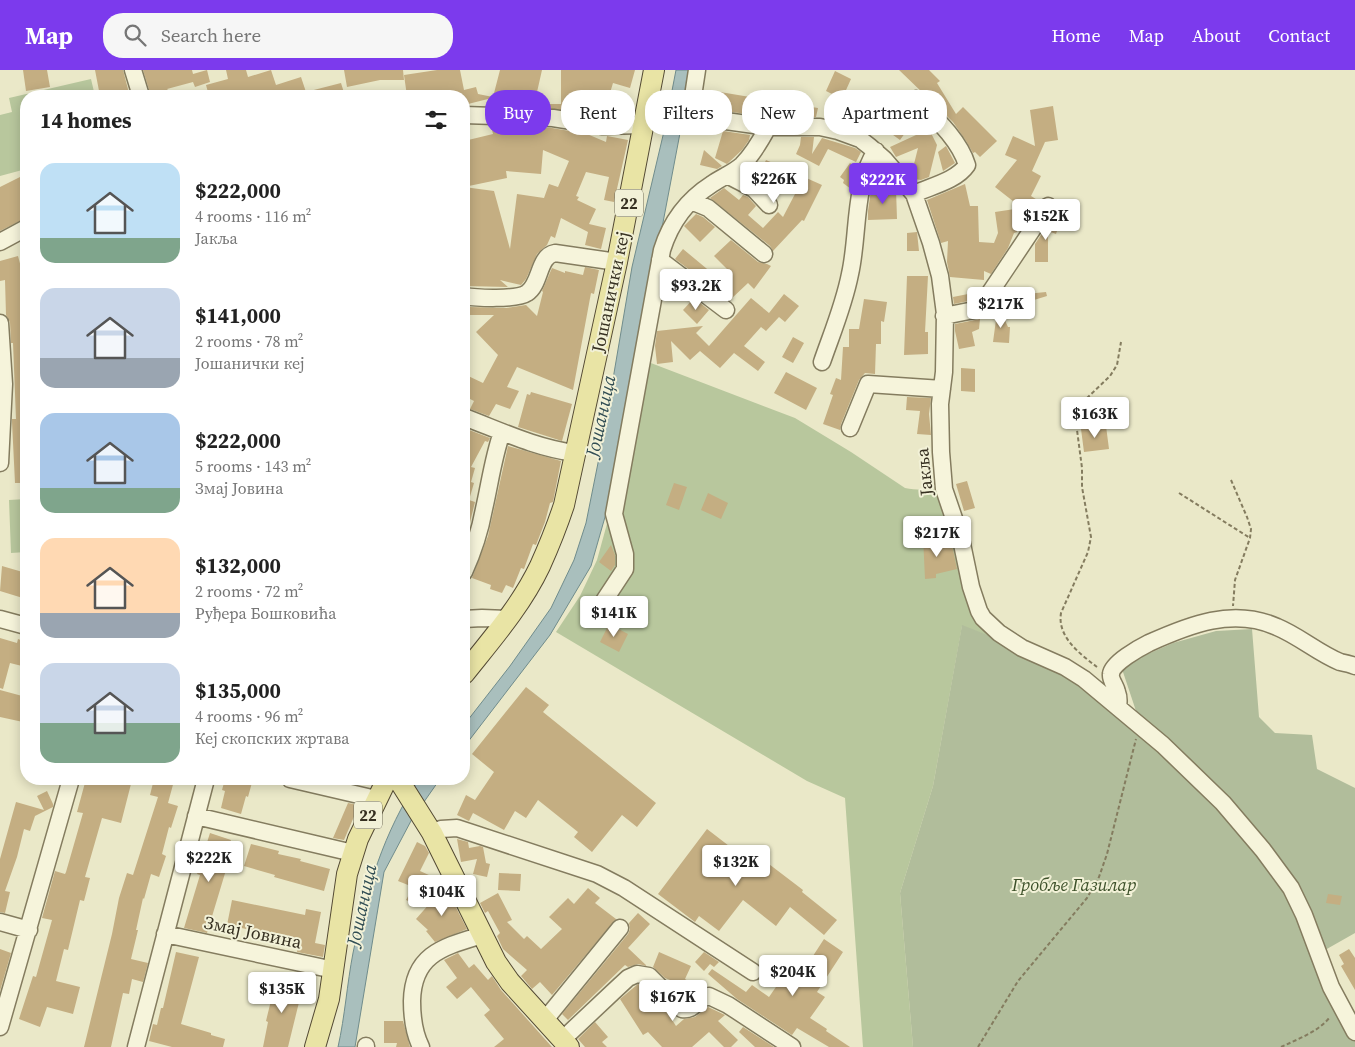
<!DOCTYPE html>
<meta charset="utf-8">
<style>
:root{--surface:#fff;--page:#f6f6f6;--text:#222;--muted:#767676;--accent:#7c3aed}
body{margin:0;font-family:"Source Serif 4",serif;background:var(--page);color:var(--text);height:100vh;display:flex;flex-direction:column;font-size:19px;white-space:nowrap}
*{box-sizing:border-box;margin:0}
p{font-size:16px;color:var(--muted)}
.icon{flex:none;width:28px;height:28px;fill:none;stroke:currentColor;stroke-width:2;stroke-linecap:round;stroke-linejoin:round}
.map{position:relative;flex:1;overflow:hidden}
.sheet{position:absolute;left:20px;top:20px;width:450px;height:695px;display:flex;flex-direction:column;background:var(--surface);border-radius:20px;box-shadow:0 2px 12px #0003}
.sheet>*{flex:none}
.guide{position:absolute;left:485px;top:20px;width:475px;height:45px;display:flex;gap:10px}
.price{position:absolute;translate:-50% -42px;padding:0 11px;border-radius:5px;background:#fff;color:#222;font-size:16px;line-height:32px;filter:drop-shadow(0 1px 2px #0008)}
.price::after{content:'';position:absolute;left:50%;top:30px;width:15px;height:11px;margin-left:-8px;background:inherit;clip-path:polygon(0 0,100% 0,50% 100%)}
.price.on{background:var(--accent);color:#fff}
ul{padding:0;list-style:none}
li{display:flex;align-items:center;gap:15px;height:125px;padding:0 20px}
li span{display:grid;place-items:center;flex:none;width:140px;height:100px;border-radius:15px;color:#555}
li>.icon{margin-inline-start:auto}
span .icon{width:60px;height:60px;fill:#fffc;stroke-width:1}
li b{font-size:21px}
h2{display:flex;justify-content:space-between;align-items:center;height:60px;padding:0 20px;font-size:21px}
.chip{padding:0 18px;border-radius:20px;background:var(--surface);box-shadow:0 2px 12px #0003;font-size:18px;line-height:45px}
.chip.on{background:var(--accent);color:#fff}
header{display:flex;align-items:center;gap:30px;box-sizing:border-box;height:70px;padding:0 25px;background:var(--accent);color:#fff}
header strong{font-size:24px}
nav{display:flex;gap:28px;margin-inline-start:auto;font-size:18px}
.search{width:350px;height:45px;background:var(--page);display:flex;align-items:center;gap:12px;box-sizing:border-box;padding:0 18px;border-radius:20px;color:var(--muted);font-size:19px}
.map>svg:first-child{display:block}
.green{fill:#b8c79d}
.cemetery{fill:#b1bd9b}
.water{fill:#a9bfbd;stroke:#708c8c}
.building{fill:#c4ae82}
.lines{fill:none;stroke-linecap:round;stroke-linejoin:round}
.minor-casing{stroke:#847c5f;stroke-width:19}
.major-casing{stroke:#534933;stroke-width:22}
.path{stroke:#847c5f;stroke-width:2;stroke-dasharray:4 2.5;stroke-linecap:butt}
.minor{stroke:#f6f4db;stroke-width:16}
.major{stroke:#e9e4a5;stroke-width:20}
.labels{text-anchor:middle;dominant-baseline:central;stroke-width:4;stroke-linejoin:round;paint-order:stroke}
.shield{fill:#f2f1d7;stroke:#6e6a58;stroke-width:1}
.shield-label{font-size:16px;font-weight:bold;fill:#363021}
.street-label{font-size:18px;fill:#363021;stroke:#f2f1d7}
.park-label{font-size:18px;font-style:italic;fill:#3d512a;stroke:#f2f1d7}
.water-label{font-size:19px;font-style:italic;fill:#324e54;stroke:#f2f1d7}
</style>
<header>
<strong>Map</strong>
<div class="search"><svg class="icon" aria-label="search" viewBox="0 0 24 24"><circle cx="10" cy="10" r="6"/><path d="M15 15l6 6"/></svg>Search here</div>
<nav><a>Home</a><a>Map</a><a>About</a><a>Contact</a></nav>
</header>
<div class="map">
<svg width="1355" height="977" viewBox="0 0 1355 977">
<rect width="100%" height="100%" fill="#eae8c8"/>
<path class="green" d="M91,9L95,26H26V99L0,106V45L12,42L9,28Z
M643,290L795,348L851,382L905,418C918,421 931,419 944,419L975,533L1022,578L962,556L933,716L900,823L913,977H863L845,728L807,711L556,562L580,526L597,490L613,432Z
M26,429V482L11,483L9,430Z"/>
<path class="cemetery" d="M962,555L1021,578L1073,602L1263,780L1317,879L1309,835L1281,791L1136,641L1122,599L1141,587L1173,573L1216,561L1252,559L1259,647L1275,663L1312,665L1317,699L1355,718V863L1318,884L1355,962V977H913L900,823L933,716Z"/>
<path class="water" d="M676,0H692L611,426L591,496L550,565L464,677V655L510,596L551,538L574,490L586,453L603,368L632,197L665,57Z
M419,709H440L412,749L384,802L355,977H338C345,946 347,914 353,883C366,821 384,761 419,709Z"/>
<path class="building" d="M23,0H47L50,17L26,21Z
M95,0H123L129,23L115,26H100Z
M143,0H192L193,4L207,0L210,12L195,17L193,12L167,19L174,26H151Z
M226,0H246L248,7L271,0L276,15L301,7L306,22L341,13L345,26H234L233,22L217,26H209L206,15L228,9Z
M344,0H403L404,10H380L347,17Z
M437,0H460L464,20L476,17L478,24L493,27L500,0H542L535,31L506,23L502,36H490L492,28L464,35V26H407L404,5Z
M561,0H635L630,18L613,13L607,33L592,29L586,43L544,38V34H561Z
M899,0H929L940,11L937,13L956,44L963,37L997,71L980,87L975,82L973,83L966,71L953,52Z
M835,1L851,9L842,29L826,21Z
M889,20L907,33L918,45L900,70L882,57L879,50L871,65L863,60L833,50L838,40L874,44L872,43Z
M720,22L750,27L747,44L717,40Z
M793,34L818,38L816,47H790Z
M1053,36L1058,70L1045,72L1032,101L1041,106L1031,126L1039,131L1026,151L1015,145L1017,162L1014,163L1008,178L991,204L984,201V210L950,207L947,192L948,171L941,173L927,130L965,114L970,136H978L979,172L994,173L998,163L995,142L1022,138L995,117L1017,90L1005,85L1013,66L1035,76L1030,40Z
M491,56L552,58L587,64L606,72L607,66L628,70L614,132L604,130L609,107L586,102L576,126L579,127L577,130L596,139L589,154L606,158L601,179L585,175L588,162L561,148L555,168L551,166L547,175L537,184L526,209L521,215L500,210L508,217L464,216V185L467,184L464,165V117L494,121L510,179L517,124L544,128L549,114L558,117L569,91L543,80L541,104L506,101L507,108L464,117V71L493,64Z
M929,59L937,75L929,107L921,110L914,109L911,106L918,78L896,87L890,77Z
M723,61L750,65L749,70L742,80L727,94L715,88Z
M801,67H814L812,84L822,68L855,78L861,82L856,92L828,79L819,96L796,84L800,75Z
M946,76L955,93L943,101L938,82Z
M704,80L722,96L717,99L700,95Z
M766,90L822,115L804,151L802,150L773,181L770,176L710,128L724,118L739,130L743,125L748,127L756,136L748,145L763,158L778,142L783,147L795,124L758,107Z
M850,93L857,98L851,119L843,113L844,110L840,107Z
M26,104V148L0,161V117Z
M896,119L897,149L868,150V141L871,120Z
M696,144L703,147L715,157L700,172L684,156Z
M1053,147L1061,149L1056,164L1048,161V192H1035V174Z
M917,162L919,181H907V163Z
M731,170L758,192L767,194L771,196L754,219L748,213L730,230L675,189L683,179L724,213L732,204L714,186Z
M18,186L26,216V413H15L12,352V349H16L13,273H11L10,252L6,245L5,210L0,211V191Z
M585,197L599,200L594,224L591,223L573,320L517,297L507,317L519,321L510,339L496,334L489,346L470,339L474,331L464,326V304L483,313L498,285L476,262L494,245H470V237L506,238L526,235L537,246L543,222L542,221L552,198L565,203V201L583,205Z
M907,206H928L925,262H928V284L904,285Z
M1009,217L1025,220L1026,224L1046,222L1047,226L1014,236L998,234L999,227L1005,218Z
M978,222L973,230L954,234L953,227Z
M784,224L799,236L785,252L779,247L766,261L761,257L744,276L765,292L758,301L734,283L720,298L700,281L690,290L671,271L673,292L657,294L655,276L657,261L703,256L696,263L709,276L751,228L769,243Z
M694,228L709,240L697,254L683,240Z
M864,229L887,232L884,252L881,251V274H876L875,304L865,303L859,310L841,354L840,360L823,354L833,325L830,324L836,308L841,310L843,277H849V259H859Z
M998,235L1008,257H1010L1009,273L993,272Z
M980,249L979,259L972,262L975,276L959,279L955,261V254Z
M793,267L804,273L793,293L782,287Z
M961,298L975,299V322L961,321Z
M786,302L817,318L806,340L774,323Z
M531,322L572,334L562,371L518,357L527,324L530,325Z
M907,327L931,328L929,344L931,365L917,364L920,341L906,340Z
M1106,356L1109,379L1084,382L1081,359Z
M464,358L490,368L488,372L485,371L471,397L475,398L471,412L474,413L469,430L475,432L464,476Z
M508,376L561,391L553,432L550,433L545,452L536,475L533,474L524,499L521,498L513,518L506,515L502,523L490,519L491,515L472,508L488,466Z
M967,411L975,438L964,441L956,414Z
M674,413L687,417L679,440L666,435Z
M708,423L728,433L721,449L701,440Z
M923,466H934L935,479L952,475L957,499L936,504V508L925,509Z
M611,475L615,485V495L611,501L599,492Z
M2,496L26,503V529L0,521Z
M609,554L628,564L619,582L600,572Z
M0,568L17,573L18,569L26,572V597L10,593L3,619L0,618Z
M526,617L549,635L543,642L656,733L637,757L622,745L592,782L574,767L578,762L538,730L526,748L515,741L504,760L473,743L469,751L457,745L466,725L475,730L494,702L472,684Z
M0,620L26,627V639L23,652L0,647Z
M86,709H110L131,714L121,753L102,748L85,807L90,808L84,831L80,830L68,880L64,879L56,911L80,917L73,944L47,937L40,957L19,949L33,906L36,907L52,850L42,848L55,801L65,804L66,802L83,743L77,742Z
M154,709L174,711L168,733L178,736L171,758L169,757L162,784L166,786L159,807L151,804L144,829L143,828L136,860H138L131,889L148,893L143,912L132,909L129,924L123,923L111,977H84L112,864L119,828L127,803L133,805L158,727L150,725Z
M225,709H253L248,727L246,726L241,744L221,738L225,721L222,720Z
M47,721L53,734V737L35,746L30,761L24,759L17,787L5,821L10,822L5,843L0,842V789L16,732L44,740L37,726Z
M348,733L359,735L344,770L333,768Z
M707,759L746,789L752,781L803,820L802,822L837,850L824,865L790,837L776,856L743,830L719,861L699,846L695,852L658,824Z
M210,763L231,770L225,788L232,790L229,800H226L207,863L184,858L200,805L197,804Z
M457,769L468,772L469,778L480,776L483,777L486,793L490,794L487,807L473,804L477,789L461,792Z
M417,772L425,776L429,783L420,801L431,806L417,835L406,830L413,817L398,811Z
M251,774L279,781L278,784L301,789L300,791L330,799L324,821L274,807L275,805L244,796Z
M499,803L521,804L520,821L498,820Z
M445,816L467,859L435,872L426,861L428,860L416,849Z
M588,818L600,828L595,833L616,849L552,925L540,912L532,919L521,906L527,900L503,879L497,866L500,863L488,841L485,843L480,833L498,823L512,850L507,852L524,869L527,866L541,879L562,859L549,847L568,828L574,834Z
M1328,824L1342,826L1340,835L1326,833Z
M232,830L305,845L306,839L321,842L315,873L325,875L323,887L297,882L300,870L227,855Z
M638,843L650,854L628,878L647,896L638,894L628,897L625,895L568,950L562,944L628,864L630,859L629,853Z
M824,869L843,882L817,922L825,927L810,948L827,959L826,961L850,977H829L797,958L792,965L737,929L708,904L712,899L746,922L752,915L769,927L787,901L798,909Z
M0,879L11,883L0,921Z
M1349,879L1355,888V920L1341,896L1344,894L1339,885Z
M176,882L199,887L181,954L211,963V965L225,969L223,977H172L149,971L153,954L157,955L161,938H163Z
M659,882L691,896L685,909L700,919L686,929L676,919L680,914L665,908L653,897Z
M704,882L719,892L714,897L710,894L704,901L695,892Z
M458,883L469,898L474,894L488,910L492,906L501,920L552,977H494L504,969L484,945L490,940L471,917L457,929L446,917L457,908L444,890Z
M276,910L303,916L288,977H263L268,952L266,951Z
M638,914L644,915L660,931L676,956L684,949L695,947L708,937L725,945L718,951L738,970L731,977H724L709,962L692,977H662L648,962L643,965L620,929Z
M384,951H403L410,977H396L397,973H384Z
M595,952L608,967L602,972L607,977H585L578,969Z
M743,957L774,977H755L739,962Z"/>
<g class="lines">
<defs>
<path id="minor" d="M133,0L141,26
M647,38L690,46L768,57H820L838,61L860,69L869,76L884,89L914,124L931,173L940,206L945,244L944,302L940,334L941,382L944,419L961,469L971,517L979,541L983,548L999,563L1022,578L1065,597L1084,609L1163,675L1223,733L1263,780L1291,818L1304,845L1331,917L1355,962
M464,45L553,48L603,56L643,55
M690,46L697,0
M727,105L754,119L769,135
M914,124C931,116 956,111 967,95C959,69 934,47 916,29
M691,131L708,138L764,184
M0,172L26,158
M660,190L726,240
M464,226C476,228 517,230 527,223C541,214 538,186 555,183L617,192
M944,246L979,239L1048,136
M0,253L4,314L0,393
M822,292C832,263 844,235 850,204C859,165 853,115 876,81
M464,347C501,361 536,378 575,383
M850,358L868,314L942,319
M464,502C473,482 480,461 484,439C490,413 493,388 502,362
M598,540L625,499V484L614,444L662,180C671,151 687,130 712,114C722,107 733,103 742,95C753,84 761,70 768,57
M0,549L26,556
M464,549L482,548L507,549
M1118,637C1119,631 1119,627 1117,622C1116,616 1110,610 1111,604C1112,593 1139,578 1149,573C1189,555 1233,537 1277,557C1299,566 1318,583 1340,592C1345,593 1350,594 1355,596
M290,709L376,729
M196,746L353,783
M432,763L441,759L457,758L597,804L624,818L753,902
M0,852L29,860
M165,864L334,900
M544,951L620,858
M0,957L71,709
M562,970L614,921L628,908L637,904L649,906L682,939C695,941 697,928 709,926L728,935L792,977
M136,977L206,709
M366,977V976
M421,977C414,963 412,947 412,931C413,884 443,877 482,865"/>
<path id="major" d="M464,604C491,570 521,536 540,496C549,476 557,456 564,435L617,192L654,0
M398,709L432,763L496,892L510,912L569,977
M315,977L329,929L347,804L358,769L387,709"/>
</defs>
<use href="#minor" class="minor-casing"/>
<use href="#major" class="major-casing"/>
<path class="path" d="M1231,410L1247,447L1251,459L1250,468L1235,510L1233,536
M1179,423L1250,468
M1097,597C1080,584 1057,567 1061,543L1088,482L1091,467L1082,417V398L1077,360L1079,342L1085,330L1110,306L1117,295L1121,272
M978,977L1018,911L1087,828L1099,807L1107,784L1136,669
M1281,977C1298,969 1318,962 1330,947"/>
<use href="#minor" class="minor"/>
<use href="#major" class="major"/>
</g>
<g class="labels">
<g class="shield">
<rect x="615" y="119.5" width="28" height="27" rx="4"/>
<rect x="354" y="731.5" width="28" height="27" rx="4"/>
</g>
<g class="shield-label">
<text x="629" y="133">22</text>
<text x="368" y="745">22</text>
</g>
<g class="street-label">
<text transform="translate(610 222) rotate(-78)">Јошанички кеј</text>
<text transform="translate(924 402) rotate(-96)">Јакља</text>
<text transform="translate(253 862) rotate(12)">Змај Јовина</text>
</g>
<g class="park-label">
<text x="1074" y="814">Гробље Газилар</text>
</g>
<g class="water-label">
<text transform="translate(600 346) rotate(-78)">Јошаница</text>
<text transform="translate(361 835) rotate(-78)">Јошаница</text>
</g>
</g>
</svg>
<b class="price" style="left:774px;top:134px">$226K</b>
<b class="price on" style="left:883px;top:135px">$222K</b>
<b class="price" style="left:1046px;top:171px">$152K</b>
<b class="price" style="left:696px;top:241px">$93.2K</b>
<b class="price" style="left:1001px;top:259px">$217K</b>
<b class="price" style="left:1095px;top:369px">$163K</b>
<b class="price" style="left:937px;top:488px">$217K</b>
<b class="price" style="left:614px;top:568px">$141K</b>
<b class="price" style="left:209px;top:813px">$222K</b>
<b class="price" style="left:736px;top:817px">$132K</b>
<b class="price" style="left:442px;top:847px">$104K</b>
<b class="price" style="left:793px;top:927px">$204K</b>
<b class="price" style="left:282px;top:944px">$135K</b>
<b class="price" style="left:673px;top:952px">$167K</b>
<div class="guide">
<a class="chip on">Buy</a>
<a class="chip">Rent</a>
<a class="chip">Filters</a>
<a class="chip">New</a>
<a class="chip">Apartment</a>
</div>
<section class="sheet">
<h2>14 homes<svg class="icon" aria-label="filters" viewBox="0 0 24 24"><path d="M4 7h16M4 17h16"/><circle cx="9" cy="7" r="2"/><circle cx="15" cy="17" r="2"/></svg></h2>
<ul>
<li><span style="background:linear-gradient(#bfe0f5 75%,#7fa58c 0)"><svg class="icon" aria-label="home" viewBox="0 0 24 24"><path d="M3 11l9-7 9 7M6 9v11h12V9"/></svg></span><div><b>$222,000</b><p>4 rooms · 116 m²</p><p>Јакља</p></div></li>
<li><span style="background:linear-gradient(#c9d6e8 70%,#9aa5b1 0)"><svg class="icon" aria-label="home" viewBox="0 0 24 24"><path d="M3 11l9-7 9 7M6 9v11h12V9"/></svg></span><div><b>$141,000</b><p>2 rooms · 78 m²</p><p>Јошанички кеј</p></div></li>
<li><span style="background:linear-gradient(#a9c7e8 75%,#7fa58c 0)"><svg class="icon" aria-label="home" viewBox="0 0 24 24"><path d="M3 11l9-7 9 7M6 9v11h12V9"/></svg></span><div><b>$222,000</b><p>5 rooms · 143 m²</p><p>Змај Јовина</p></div></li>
<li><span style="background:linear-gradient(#ffd9b3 75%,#9aa5b1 0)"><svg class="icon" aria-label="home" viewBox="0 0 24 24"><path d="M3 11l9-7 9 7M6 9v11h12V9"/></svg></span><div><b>$132,000</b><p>2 rooms · 72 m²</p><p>Руђера Бошковића</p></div></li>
<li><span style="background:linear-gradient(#c9d6e8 60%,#7fa58c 0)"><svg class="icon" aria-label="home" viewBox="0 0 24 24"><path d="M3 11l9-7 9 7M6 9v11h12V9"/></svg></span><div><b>$135,000</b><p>4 rooms · 96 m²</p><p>Кеј скопских жртава</p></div></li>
</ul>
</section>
</div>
